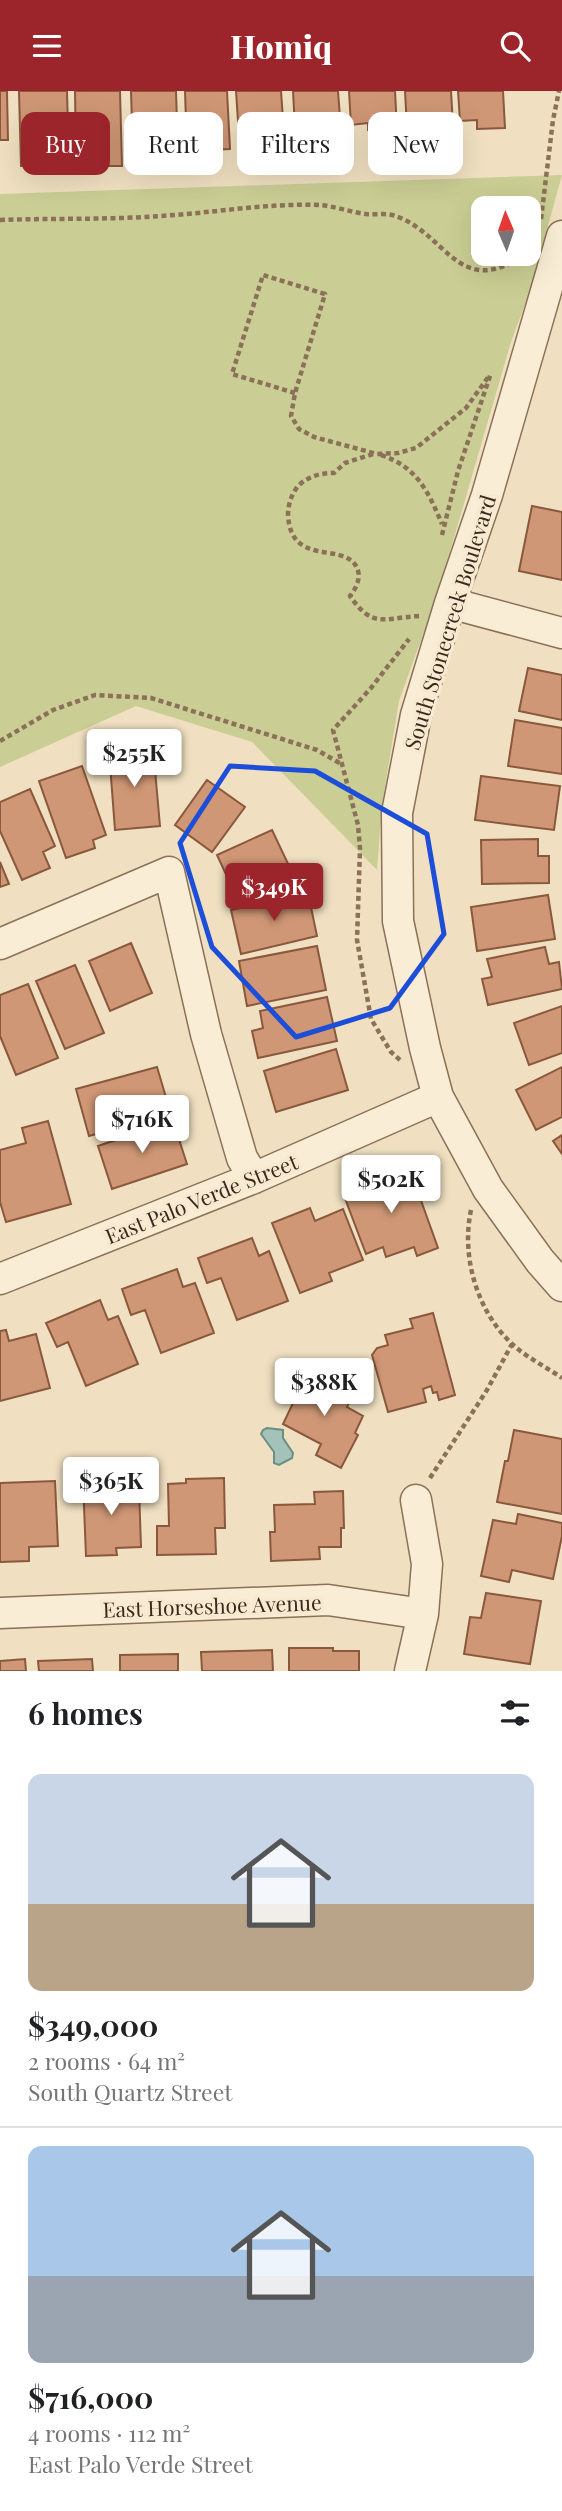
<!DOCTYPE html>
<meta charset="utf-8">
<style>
:root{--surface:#fff;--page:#f2f2f2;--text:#202124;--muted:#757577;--line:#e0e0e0;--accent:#9b252b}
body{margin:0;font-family:"Playfair Display",serif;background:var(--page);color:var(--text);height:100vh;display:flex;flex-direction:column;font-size:26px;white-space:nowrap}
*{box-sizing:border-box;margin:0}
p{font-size:23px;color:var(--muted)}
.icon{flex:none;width:38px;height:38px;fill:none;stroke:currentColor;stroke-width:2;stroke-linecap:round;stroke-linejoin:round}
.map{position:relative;height:1580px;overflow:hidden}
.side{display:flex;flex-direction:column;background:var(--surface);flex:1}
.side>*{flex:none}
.top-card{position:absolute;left:21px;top:21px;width:522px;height:63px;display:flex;gap:14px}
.needle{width:46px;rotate:358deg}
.buttons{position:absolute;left:471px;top:105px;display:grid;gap:14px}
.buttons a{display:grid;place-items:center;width:70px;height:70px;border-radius:14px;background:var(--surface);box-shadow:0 7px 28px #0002;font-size:35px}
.price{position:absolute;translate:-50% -60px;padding:0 16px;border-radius:7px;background:#fff;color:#222;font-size:23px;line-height:46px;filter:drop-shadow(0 2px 4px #0008)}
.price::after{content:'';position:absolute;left:50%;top:42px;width:21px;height:16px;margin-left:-10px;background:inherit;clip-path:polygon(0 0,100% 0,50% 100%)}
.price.selected{background:var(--accent);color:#fff}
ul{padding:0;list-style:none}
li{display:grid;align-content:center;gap:14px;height:371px;padding:0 28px}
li+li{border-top:2px solid var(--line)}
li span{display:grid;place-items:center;height:217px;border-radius:14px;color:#555}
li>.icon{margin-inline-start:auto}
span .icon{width:126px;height:126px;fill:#fffc;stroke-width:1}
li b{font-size:30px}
h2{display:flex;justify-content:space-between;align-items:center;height:84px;padding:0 28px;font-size:30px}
.chip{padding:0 24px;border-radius:14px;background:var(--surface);box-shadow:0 7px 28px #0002;font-size:24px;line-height:63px}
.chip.selected{background:var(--accent);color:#fff}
header{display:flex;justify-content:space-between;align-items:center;height:91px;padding:0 28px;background:var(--accent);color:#fff;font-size:32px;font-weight:800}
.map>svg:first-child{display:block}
.green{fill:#cace94;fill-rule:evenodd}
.water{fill:#a4c2b8;stroke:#6a9085;stroke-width:2}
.building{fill:#cf9775;stroke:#8a583d;stroke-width:2}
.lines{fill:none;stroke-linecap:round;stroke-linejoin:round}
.street-casing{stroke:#8a7158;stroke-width:33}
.path{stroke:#8a7158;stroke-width:4.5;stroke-dasharray:5 3.5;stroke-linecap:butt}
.street{stroke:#faedd5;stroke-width:30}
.marked{fill:none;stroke:#1d4ed8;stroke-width:5;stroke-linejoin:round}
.labels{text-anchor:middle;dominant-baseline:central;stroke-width:7;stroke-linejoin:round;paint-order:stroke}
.street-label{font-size:21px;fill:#39291d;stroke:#f7ead1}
</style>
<header><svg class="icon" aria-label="menu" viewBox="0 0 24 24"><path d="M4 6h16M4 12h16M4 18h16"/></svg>Homiq<svg class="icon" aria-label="search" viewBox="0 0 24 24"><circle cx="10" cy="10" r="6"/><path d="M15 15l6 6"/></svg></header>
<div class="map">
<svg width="562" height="1580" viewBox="0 0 562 1580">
<rect width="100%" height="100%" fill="#f0e0c1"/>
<path class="green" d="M562,84L530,200L511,251L438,502L399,610L382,714L377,779L252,651L136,615L0,676V103ZM483,117H528V163H483Z"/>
<path class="water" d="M267,1337L283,1339V1347L293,1362L292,1367L279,1374L274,1372V1361L261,1343L263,1339Z"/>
<path class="building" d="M0,0H7L8,49H0Z
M19,0H67L69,74L21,75Z
M75,0H120L122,75H96V67H76Z
M131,0H176L178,64L133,65Z
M185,0H227L230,58L187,60Z
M236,0H281L285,57L240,60Z
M293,0H338L341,40L313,42V36L295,37Z
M349,0H395L397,38L368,39V32L351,34Z
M405,0H451L454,52L408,55Z
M458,0H503L505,37L477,38V29L460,30Z
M532,415L562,421V489L519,480Z
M528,577L562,584V629L519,620Z
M515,629L562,637V683L508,675Z
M153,656L160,735L115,739L109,660Z
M82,675L106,744L93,749L95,757L66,767L39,690Z
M481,685L560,695L554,739L475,729Z
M207,689L245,716L212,761L175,734Z
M30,698L55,755L43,761L50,777L22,789L0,740V711Z
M272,739L291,779L236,805L217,764Z
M538,748V765H549V792L482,793L481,749Z
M0,771L9,793L0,796Z
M308,802L317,845L241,863L231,819Z
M548,804L555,848L477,860L471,816Z
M131,852L152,902L110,920L89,870Z
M317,855L326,899L247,915L239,870Z
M545,856L549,873L559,871L562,898L488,914L482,888L492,886L487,868Z
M75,874L104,942L65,958L36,890Z
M28,893L58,967L16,984L0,945V904Z
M327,906L337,950L258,967L252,940L263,937L260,920Z
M562,915V962L529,974L514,932Z
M336,958L348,999L276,1021L264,980Z
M157,976L171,1023L89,1045L76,998Z
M562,976V1026L536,1039L516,999Z
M48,1030L71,1113L6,1131L0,1111V1059L26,1052L22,1037Z
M173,1030L187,1073L112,1098L98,1055Z
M562,1044V1063L553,1050Z
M409,1076L438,1157L417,1165L414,1156L386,1166L383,1156L366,1163L343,1102Z
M310,1117L315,1130L343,1118L363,1169L329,1182L332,1190L300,1202L272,1132Z
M252,1147L259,1165L269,1160L288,1210L237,1229L221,1187L207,1192L198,1167Z
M177,1178L183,1196L195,1192L214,1242L161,1262L145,1219L131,1224L122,1198Z
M100,1209L108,1229L118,1225L138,1273L86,1295L68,1251L57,1256L46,1232Z
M433,1222L455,1304L439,1309L437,1301L433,1302L431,1295L423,1298L426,1311L388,1321L372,1264L377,1257L388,1254L385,1244L413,1237L410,1228Z
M6,1239L9,1250L36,1243L50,1297L0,1310V1240Z
M305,1280L353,1304L347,1316L363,1325L355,1342L358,1344L341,1377L316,1364L321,1353L283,1333L294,1310L291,1308Z
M514,1339L562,1348V1423L497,1411L505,1370H508Z
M224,1387L225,1437H215L216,1463L157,1464V1435H169L168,1393L186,1392V1388Z
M119,1388L120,1398L139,1397L141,1456L116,1457L117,1464L86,1465L83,1390Z
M55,1390L58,1455L29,1456V1470L0,1471V1392Z
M343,1400L344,1437H341V1456H319L320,1468L271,1470L270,1441H275L274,1414L315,1413L314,1401Z
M518,1423L562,1432V1445L553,1488L512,1479L509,1491L481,1485L493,1429L516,1433Z
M486,1502L541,1510L530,1573L464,1563L470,1526L481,1527Z
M289,1557H333V1560H359V1580H289Z
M272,1559L273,1580H202L201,1561Z
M178,1563V1580H120V1564Z
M25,1568L26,1580H0V1570Z
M92,1568L93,1580H39L38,1570Z"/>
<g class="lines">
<defs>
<path id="street" d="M562,145L487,404L450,512L416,624L397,722L398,830L425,957L438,1006L488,1098L540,1170L562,1195
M450,512L562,542
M0,853L169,781L206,943L242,1067L254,1087
M0,1188L254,1087L438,1006
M0,1522L328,1509L423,1523
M410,1580L423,1523L427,1473L416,1409"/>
</defs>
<use href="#street" class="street-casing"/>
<path class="path" d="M541,128L553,29L559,0
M0,129C53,127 107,129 160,125C213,122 265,112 319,114C334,115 350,121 366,123C374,124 383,122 392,124C446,139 457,211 525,163
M295,302L232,283L263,184L325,203L295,302L291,325L299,338L314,346L377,363L398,362L416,357L466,317L489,285
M373,363L345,372L334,382C321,382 309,385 299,394C292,402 288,413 288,424C291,476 342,451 356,475C362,485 357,496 350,505C373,538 383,527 419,525
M381,364C417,376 428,400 442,433
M442,444L458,380L491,282
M0,650L53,619L95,604L151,607L317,659L343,674
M400,969L391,961L371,928L357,849L360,757L358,734L333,639L371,597L409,548
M471,1119C461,1166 477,1220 512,1253C526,1266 546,1276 562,1287
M430,1387L487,1299L512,1253"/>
<use href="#street" class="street"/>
</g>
<path class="marked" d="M230,675L315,680L427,743L444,843L390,917L296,946L212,856L180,752Z"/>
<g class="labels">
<g class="street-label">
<text transform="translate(449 531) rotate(-73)">South Stonecreek Boulevard</text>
<text transform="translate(201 1107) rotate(-22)">East Palo Verde Street</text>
<text transform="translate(212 1514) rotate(-2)">East Horseshoe Avenue</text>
</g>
</g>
</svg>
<div class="buttons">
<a><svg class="needle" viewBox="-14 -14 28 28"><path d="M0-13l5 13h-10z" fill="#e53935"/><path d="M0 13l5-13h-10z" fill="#757577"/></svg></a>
</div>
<b class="price" style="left:134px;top:698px">$255K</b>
<b class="price selected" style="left:274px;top:832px">$349K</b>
<b class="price" style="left:142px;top:1064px">$716K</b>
<b class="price" style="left:391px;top:1124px">$502K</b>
<b class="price" style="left:324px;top:1327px">$388K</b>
<b class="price" style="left:111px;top:1426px">$365K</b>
<div class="top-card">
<a class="chip selected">Buy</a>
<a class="chip">Rent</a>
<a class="chip">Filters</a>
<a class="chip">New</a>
</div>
</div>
<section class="side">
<h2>6 homes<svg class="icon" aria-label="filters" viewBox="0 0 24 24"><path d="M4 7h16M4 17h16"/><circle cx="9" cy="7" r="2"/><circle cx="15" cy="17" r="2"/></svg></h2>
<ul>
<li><span style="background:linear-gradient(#c9d6e8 60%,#b9a48a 0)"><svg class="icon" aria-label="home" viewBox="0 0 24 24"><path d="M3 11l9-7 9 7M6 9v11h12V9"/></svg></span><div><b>$349,000</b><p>2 rooms · 64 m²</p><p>South Quartz Street</p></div></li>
<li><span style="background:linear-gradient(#a9c7e8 60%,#9aa5b1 0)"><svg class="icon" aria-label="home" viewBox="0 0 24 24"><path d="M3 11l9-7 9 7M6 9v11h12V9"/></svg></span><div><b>$716,000</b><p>4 rooms · 112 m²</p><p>East Palo Verde Street</p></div></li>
</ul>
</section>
